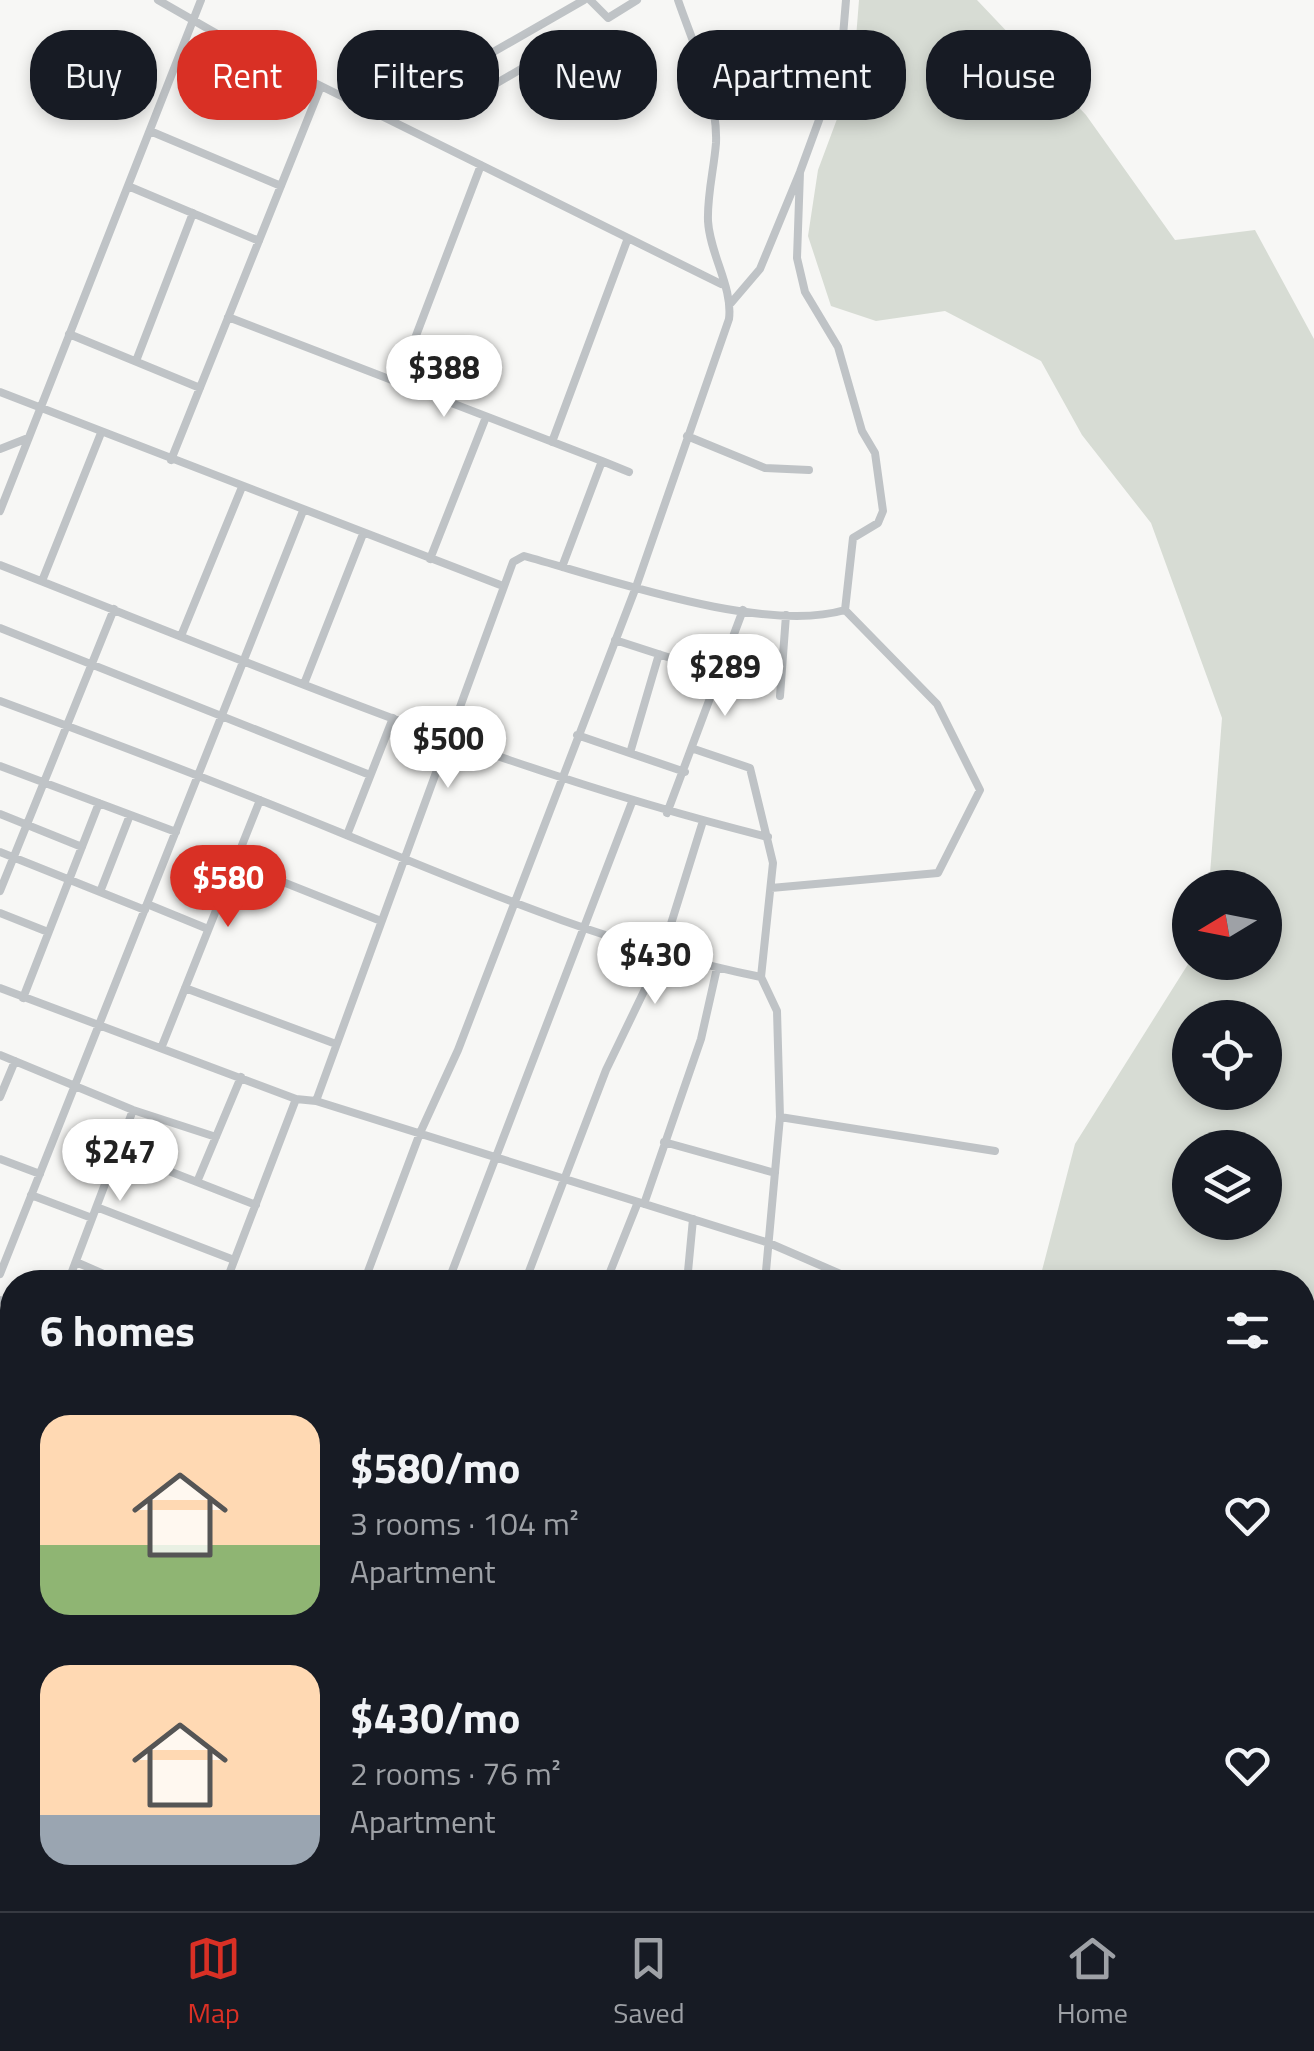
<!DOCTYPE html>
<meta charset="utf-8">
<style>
:root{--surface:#171b24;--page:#20242c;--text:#f1f3f6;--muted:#9ea1a6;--line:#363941;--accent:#d93025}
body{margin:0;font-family:"Titillium Web",sans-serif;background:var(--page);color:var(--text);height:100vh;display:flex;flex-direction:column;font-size:38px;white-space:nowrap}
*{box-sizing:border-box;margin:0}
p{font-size:32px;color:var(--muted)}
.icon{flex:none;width:55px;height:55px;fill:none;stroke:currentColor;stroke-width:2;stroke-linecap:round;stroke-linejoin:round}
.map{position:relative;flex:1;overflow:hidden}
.sheet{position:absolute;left:0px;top:1270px;width:1315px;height:642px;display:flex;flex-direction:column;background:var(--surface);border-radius:40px 40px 0 0;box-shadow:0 5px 15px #0003}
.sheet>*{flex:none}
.top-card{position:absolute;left:30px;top:30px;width:1255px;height:90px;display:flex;gap:20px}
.needle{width:65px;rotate:260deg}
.tools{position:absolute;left:1172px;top:870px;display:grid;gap:20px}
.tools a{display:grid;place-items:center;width:110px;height:110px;border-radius:50%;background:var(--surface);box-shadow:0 5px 15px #0003;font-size:50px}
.price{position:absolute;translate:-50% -85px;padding:0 22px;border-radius:35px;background:#fff;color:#222;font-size:32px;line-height:65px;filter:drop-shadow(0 2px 5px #0008)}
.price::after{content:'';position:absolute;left:50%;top:60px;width:30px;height:22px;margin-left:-15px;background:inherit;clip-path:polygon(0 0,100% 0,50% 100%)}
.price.current{background:var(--accent);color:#fff}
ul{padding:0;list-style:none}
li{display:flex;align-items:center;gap:30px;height:250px;padding:0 40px}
li span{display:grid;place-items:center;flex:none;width:280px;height:200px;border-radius:30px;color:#555}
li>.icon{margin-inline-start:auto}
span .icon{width:120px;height:120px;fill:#fffc;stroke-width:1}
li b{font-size:42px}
h2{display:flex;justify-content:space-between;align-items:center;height:120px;padding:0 40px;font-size:42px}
.chip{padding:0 35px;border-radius:40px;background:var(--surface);box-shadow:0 5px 15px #0003;font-size:35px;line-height:90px}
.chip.current{background:var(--accent);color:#fff}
.menu{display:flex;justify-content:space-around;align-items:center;height:140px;border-top:2px solid var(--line);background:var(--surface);font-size:28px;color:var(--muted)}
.menu a{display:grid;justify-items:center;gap:5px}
.menu .current{color:var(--accent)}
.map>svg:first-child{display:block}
.green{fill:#d7dcd4;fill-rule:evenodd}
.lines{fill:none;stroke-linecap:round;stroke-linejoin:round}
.minor{stroke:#bfc3c6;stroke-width:8}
</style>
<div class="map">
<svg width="1314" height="1911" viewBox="0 0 1314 1911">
<rect width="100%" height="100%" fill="#f7f7f5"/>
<path class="green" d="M859,0H977L1086,115L1175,240L1255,230L1314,339V1609L1302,1605V1282H1039L1075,1144L1190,961L1265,962V888L1209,887L1222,718L1151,523L1082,435L1041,361L945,311L876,321L831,306L808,236L818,170L853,76ZM1190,1018H1265V1092H1190ZM1190,1148H1265V1222H1190Z"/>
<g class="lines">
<path class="minor" d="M158,0L226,39L721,284
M590,0L608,18L637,0
M557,48L454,108L439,88L441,82L584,0
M150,131L281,186
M128,186L259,241
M731,303L760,269L800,172L841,60L846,0
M228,317L602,461L562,567
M69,334L200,388
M136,361L193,213
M394,381L401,375L481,165
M0,392L503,586
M687,436L765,468L809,470
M552,442L628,238
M0,449L28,438
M171,460L321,86
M602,461L629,472
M0,511L201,0
M430,559L486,417
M0,565C253,664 504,772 768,837
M42,581L101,433
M0,628L370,775
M181,636L242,487
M615,640L720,674
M304,684L363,534
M780,696L786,615
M0,701C114,743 227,786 339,832C478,889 613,947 761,977
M577,735L685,772
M694,749L750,768L773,863L761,977L777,1011L780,1117L765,1282
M630,753L659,654
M0,766L176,832
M667,813L743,610
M0,814L82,847
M347,835L393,718
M0,852L145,910
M235,863L381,921
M771,888L938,873L980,790L937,704L845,610L853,538L878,523L883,511L875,453L862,431L838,347L805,292L797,258L800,172
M0,891L114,609
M100,892L130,815
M147,904L208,929
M0,913L48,932
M0,988L296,1099L316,1101L769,1243L859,1282
M185,988L336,1044
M23,998L99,803
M162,1046L260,800
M0,1055L133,1110L216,1137
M0,1097L15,1061
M316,1101L513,562L524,556C608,579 763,634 845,610
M780,1117L995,1151
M664,1142L775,1173
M120,1152L256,1205
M0,1159L40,1174
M197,1182L241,1077
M31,1195L92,1218
M644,1204L701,1039L717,968
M99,1208L234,1260
M76,1262L122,1282
M367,1273L398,1282
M0,1274L303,511
M68,1282L133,1110
M226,1282L296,1099
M364,1282L420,1133L458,1050L636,587L729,319C733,287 710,255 708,221C707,195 714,169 716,143C718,96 693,44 678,0
M448,1282L632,802
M525,1282L606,1070L661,956L703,821
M606,1282L638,1202
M687,1282L693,1219
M0,1300L12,1305
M4,1446L12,1425
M0,1550L12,1555
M0,1682L12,1687
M0,1760L12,1765
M0,1865L12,1832
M210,1900L238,1911
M384,1900L412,1911
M757,1900L760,1911
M1054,1900L1078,1911
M0,1906L13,1911
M45,1911L49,1900
M112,1911L116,1900
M124,1911L128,1900
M199,1911L203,1900
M449,1911L453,1900
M559,1911L563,1900
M662,1911L667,1900
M949,1911L966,1900"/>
</g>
</svg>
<div class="tools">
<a><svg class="needle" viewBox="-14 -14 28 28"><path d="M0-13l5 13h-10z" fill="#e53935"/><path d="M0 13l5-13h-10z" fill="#9ea1a6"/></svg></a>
<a><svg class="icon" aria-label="locate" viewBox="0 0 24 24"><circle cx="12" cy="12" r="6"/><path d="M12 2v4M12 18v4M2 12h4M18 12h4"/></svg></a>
<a><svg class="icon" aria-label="layers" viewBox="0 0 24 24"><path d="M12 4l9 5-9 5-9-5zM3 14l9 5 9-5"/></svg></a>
</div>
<b class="price" style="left:444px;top:420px">$388</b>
<b class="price" style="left:725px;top:719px">$289</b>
<b class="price" style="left:448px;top:791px">$500</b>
<b class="price current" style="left:228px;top:930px">$580</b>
<b class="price" style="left:655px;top:1007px">$430</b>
<b class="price" style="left:120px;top:1204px">$247</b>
<div class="top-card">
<a class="chip">Buy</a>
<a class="chip current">Rent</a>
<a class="chip">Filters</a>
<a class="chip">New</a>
<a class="chip">Apartment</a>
<a class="chip">House</a>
</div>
<section class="sheet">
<h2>6 homes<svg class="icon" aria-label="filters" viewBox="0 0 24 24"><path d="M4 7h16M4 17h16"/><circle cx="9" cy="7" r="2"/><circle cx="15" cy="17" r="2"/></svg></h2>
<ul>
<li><span style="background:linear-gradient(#ffd9b3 65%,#8fb573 0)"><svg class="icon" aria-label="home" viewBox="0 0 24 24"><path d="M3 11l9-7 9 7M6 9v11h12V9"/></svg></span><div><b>$580/mo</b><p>3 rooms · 104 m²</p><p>Apartment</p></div><svg class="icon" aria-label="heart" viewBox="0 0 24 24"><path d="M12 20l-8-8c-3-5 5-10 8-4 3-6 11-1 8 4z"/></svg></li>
<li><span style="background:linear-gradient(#ffd9b3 75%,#9aa5b1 0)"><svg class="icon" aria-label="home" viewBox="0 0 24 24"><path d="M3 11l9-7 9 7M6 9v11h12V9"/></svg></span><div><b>$430/mo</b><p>2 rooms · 76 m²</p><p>Apartment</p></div><svg class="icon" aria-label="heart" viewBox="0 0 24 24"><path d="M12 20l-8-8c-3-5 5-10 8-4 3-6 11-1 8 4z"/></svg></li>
</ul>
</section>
</div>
<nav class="menu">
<a class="current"><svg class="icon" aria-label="map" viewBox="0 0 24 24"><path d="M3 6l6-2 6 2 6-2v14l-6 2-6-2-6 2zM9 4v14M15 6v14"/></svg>Map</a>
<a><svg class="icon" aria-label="saved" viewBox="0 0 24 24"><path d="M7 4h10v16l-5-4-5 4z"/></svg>Saved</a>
<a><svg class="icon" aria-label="home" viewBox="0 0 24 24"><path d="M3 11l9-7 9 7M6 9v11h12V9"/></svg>Home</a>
</nav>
